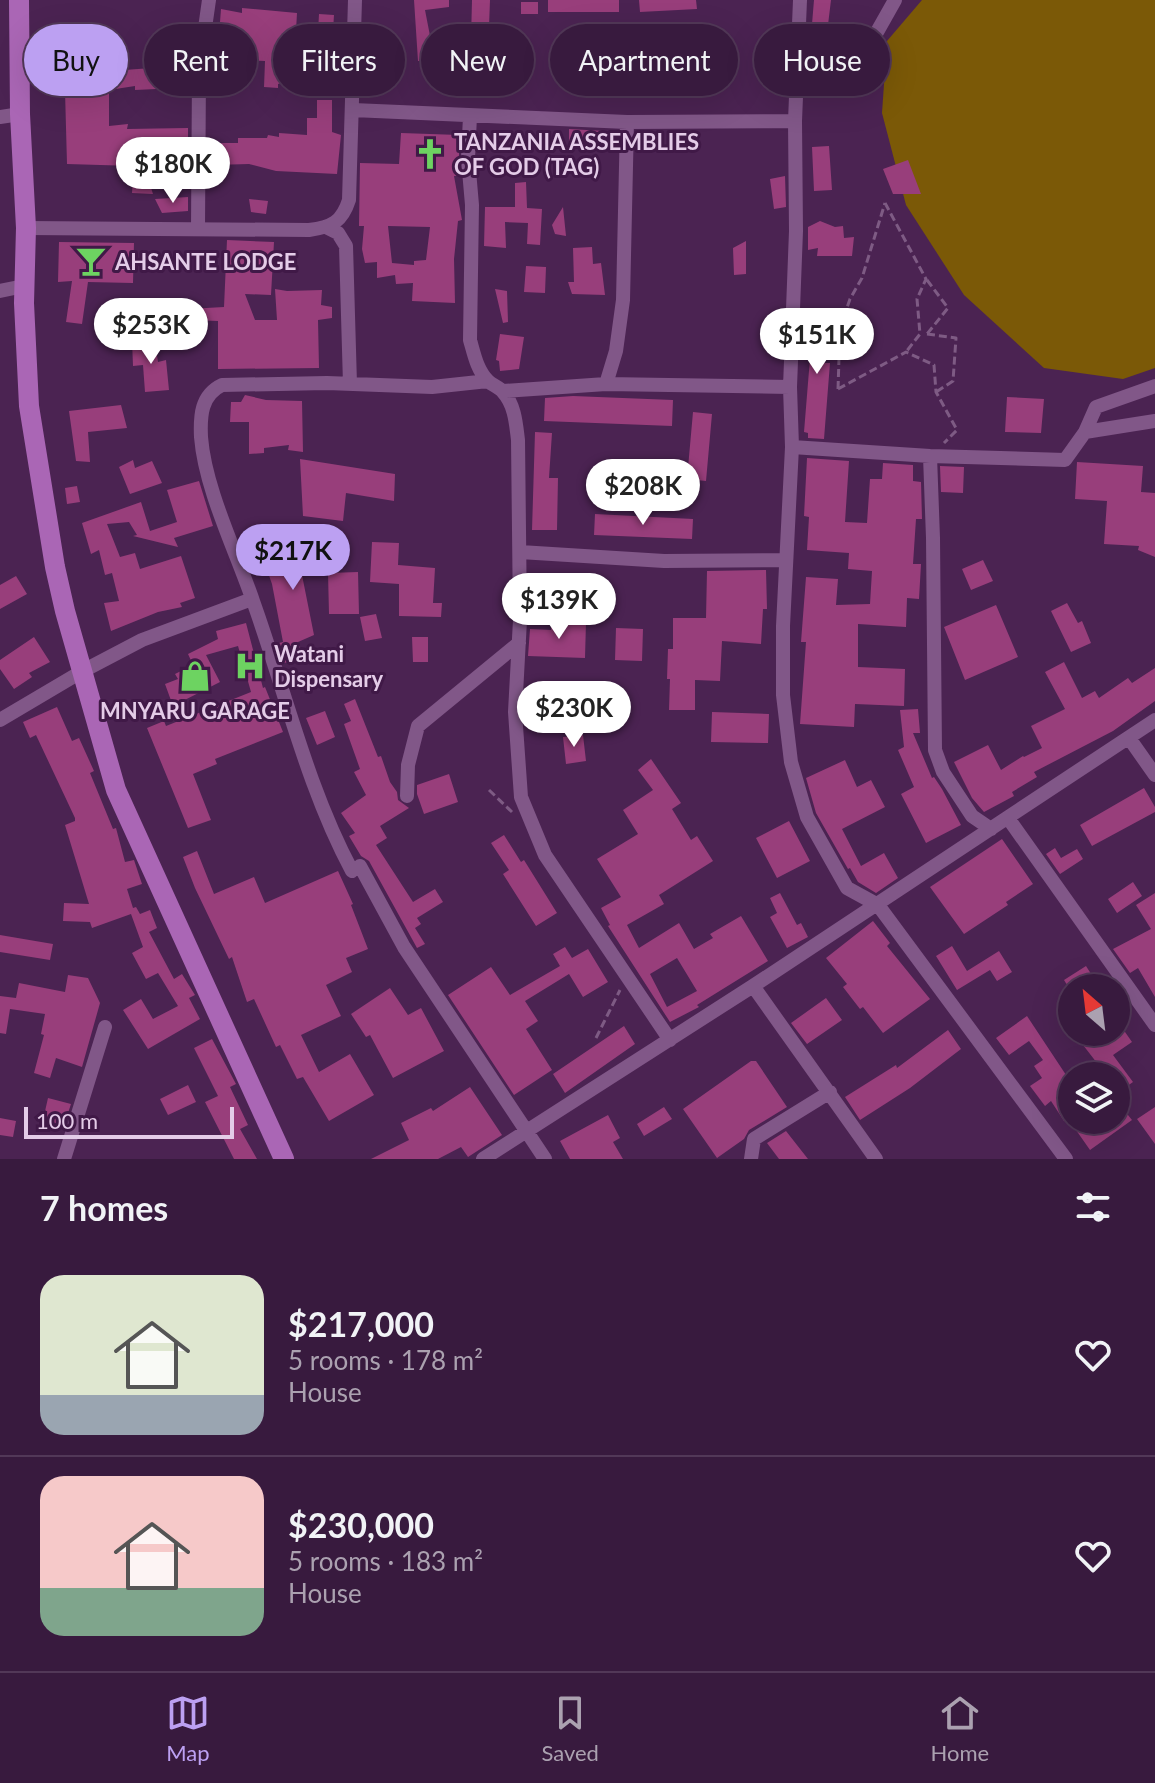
<!DOCTYPE html>
<meta charset="utf-8">
<style>
:root{--surface:#381a3e;--page:#432749;--text:#f1f3f6;--muted:#aba1b0;--line:#523858;--accent:#bca0f2}
body{margin:0;font-family:Lato,sans-serif;background:var(--page);color:var(--text);height:100vh;display:flex;flex-direction:column;font-size:30px;white-space:nowrap}
*{box-sizing:border-box;margin:0}
p{font-size:26px;color:var(--muted)}
.icon{flex:none;width:44px;height:44px;fill:none;stroke:currentColor;stroke-width:2;stroke-linecap:round;stroke-linejoin:round}
.map{position:relative;height:1159px;overflow:hidden}
.details{display:flex;flex-direction:column;background:var(--surface);flex:1}
.details>*{flex:none}
.guide{position:absolute;left:24px;top:24px;width:1108px;height:72px;display:flex;gap:16px}
.needle{width:52px;rotate:332deg}
.controls{position:absolute;left:1058px;top:974px;display:grid;gap:16px}
.controls a{display:grid;place-items:center;width:72px;height:72px;border-radius:50%;background:var(--surface);box-shadow:0 8px 32px #0002,0 0 0 2px var(--line);font-size:40px}
.scale{position:absolute;left:24px;bottom:20px;width:210px;box-sizing:border-box;padding-left:8px;border:4px solid #e4cce8;border-top:0;font-size:22px;line-height:28px;white-space:nowrap;color:#e4cce8;-webkit-text-stroke:6px #401947;paint-order:stroke}
.price{position:absolute;translate:-50% -68px;padding:0 18px;border-radius:28px;background:#fff;color:#222;font-size:26px;line-height:52px;filter:drop-shadow(0 2px 4px #0008)}
.price::after{content:'';position:absolute;left:50%;top:48px;width:24px;height:18px;margin-left:-12px;background:inherit;clip-path:polygon(0 0,100% 0,50% 100%)}
.price.active{background:var(--accent);color:#111}
ul{padding:0;list-style:none}
li{display:flex;align-items:center;gap:24px;height:200px;padding:0 40px}
li+li{border-top:2px solid var(--line)}
li span{display:grid;place-items:center;flex:none;width:224px;height:160px;border-radius:24px;color:#555}
li>.icon{margin-inline-start:auto}
span .icon{width:96px;height:96px;fill:#fffc;stroke-width:1}
li b{font-size:34px}
h2{display:flex;justify-content:space-between;align-items:center;height:96px;padding:0 40px;font-size:34px}
.pill{padding:0 28px;border-radius:36px;background:var(--surface);box-shadow:0 8px 32px #0002,0 0 0 2px var(--line);font-size:28px;line-height:72px}
.pill.active{background:var(--accent);color:#111}
.tab-bar{display:flex;justify-content:space-around;align-items:center;height:112px;border-top:2px solid var(--line);background:var(--surface);font-size:22px;color:var(--muted)}
.tab-bar a{display:grid;justify-items:center;gap:4px}
.tab-bar .active{color:var(--accent)}
.map>svg:first-child{display:block}
.green{fill:#7b5907}
.building{fill:#983e7b;fill-rule:evenodd}
.lines{fill:none;stroke-linecap:round;stroke-linejoin:round}
.path{stroke:#7e5b84;stroke-width:3;stroke-dasharray:8 4;stroke-linecap:butt}
.minor{stroke:#815788;stroke-width:14}
.secondary{stroke:#aa66b5;stroke-width:20}
.labels{text-anchor:middle;dominant-baseline:central;stroke-width:6;stroke-linejoin:round;paint-order:stroke}
.poi-label{font-size:22px;font-weight:bold;fill:#e4cce8;stroke:#401947;text-anchor:start}
</style>
<div class="map">
<svg width="1155" height="1159" viewBox="0 0 1155 1159">
<rect width="100%" height="100%" fill="#4b2352"/>
<path class="green" d="M922,0H1155V368L1123,379L1044,368L964,295L906,205L882,113L887,41Z"/>
<path class="building" d="M414,0H449V7L425,10L432,46L471,39L472,0H490L488,54L456,52L457,61H418Z
M548,0H619V12H548Z
M639,0H696L697,9L640,12Z
M814,0H831L828,25L812,24Z
M521,2H538V14H521Z
M242,8L297,13L296,31L318,32L319,14L334,15L332,47H325L319,75L292,77V80L278,84V88L264,87L265,61L238,60L237,91L212,90L214,48H218L221,9L242,13Z
M124,47V70L152,68L153,52L180,53L178,88L135,90V86L109,90V126L128,124L127,129L188,128V165L144,166L153,194L132,193L134,166L67,164L65,91H90V74H95L94,49Z
M317,100H332V132L341,135L337,174L276,171L249,164L214,165V143H238V138H267L268,135L279,137V133L307,135V118H317Z
M569,129L604,131L614,147L569,146Z
M401,133L459,135V176H454L462,220L458,221L454,259L455,303L412,301L413,283L396,284L395,275L377,278V262L365,263L362,249L364,226H359L360,163L399,164ZM388,226L430,227L426,260L414,261V265L392,263Z
M829,146L832,190L814,191L812,147Z
M908,160L921,194H893L883,169Z
M785,176L786,207L774,209L770,179Z
M526,182L527,208L542,209L540,245L527,244L528,223L505,222L506,248L484,246L485,207H515V183Z
M188,197V211L162,213L155,199Z
M249,199L268,201L266,214L251,212Z
M563,207L566,236L555,234L552,225Z
M820,221L835,227L843,226L844,238L854,237L852,256H817L818,248L808,250V227Z
M227,240L274,242L271,295L245,294L255,320H277L275,289L287,291L322,290L321,305L332,307V318L318,320L319,368L218,369V321L191,320L188,309L224,307Z
M746,241V274L734,275L733,248Z
M59,242L134,243L133,283L88,282L82,324L66,322L72,281L58,282Z
M592,247L593,264L601,263L605,295L572,294L568,282H574L573,248Z
M526,266L546,267L545,293L524,292Z
M495,289L507,291L508,322L503,323Z
M806,314H828L825,363H830L824,439L808,438V433L804,432L811,346H805Z
M500,334L524,337L519,369L500,371L499,361L496,360Z
M132,341L155,342L158,362L166,360L169,390L145,392L143,365L133,366Z
M245,395L266,400L302,401L303,452L288,450L289,445L264,448V453L249,454V422H230L231,402H241Z
M573,396L673,400L672,426L544,421L545,398Z
M1007,397L1044,399L1041,433L1005,432Z
M121,405L127,428L88,432L90,462L76,461L69,411Z
M693,412L712,414L706,481L687,479Z
M535,432L552,433L549,478H558L557,530H532Z
M807,458L849,461L845,522L867,523L870,479H882L883,463L913,465V481L921,482L922,519H916L913,564H921L919,599L907,598L906,627L858,624V667L905,669L904,706L855,704L854,727L800,724L806,642H801L806,577L838,579L836,605L870,604L872,571L848,569L849,553L807,550L809,517L804,516Z
M300,459L395,474L394,501L346,493L343,521L303,516Z
M133,460L135,468L152,461L162,483L130,494L119,467Z
M1077,462L1143,466L1141,492L1155,493V557L1138,550L1139,546L1104,544L1107,501L1075,499Z
M940,466L964,467L963,493L941,492Z
M199,481L213,526L174,538L178,547L133,536L137,535L129,522L107,524L120,557L135,553L140,569L181,556L195,598L180,603L182,607L158,612L111,631L104,603L119,601L112,573L105,575L99,550L91,554L82,523L141,502L150,531L177,522L167,490Z
M77,486L80,502L67,504L65,488Z
M595,514L693,519L692,539L594,535Z
M314,537L323,569L302,575L314,635L298,642L304,658L284,663L279,643L283,642L272,584L261,553Z
M372,542L399,543L398,565L435,568L433,603H442L441,617L399,616V584L370,582Z
M983,560L993,581L971,590L962,569Z
M766,570L767,609H763L761,644L722,641L720,681L695,680V710H669L670,679H667L668,649H673V618H706L707,571Z
M358,572L359,614H329L328,573Z
M16,576L27,594L0,609V585Z
M1067,603L1078,623L1082,621L1091,643L1071,652L1051,611Z
M996,605L1018,657L965,680L944,627Z
M376,614L382,638L365,641L360,617Z
M551,621L586,622L585,658L528,656L530,629L551,630Z
M246,623L263,688L265,687L283,732L215,759L217,764L193,774L211,820L188,828L147,728L164,721L166,726L251,692L238,646L206,655L220,682L173,706L165,684L178,679L175,674L193,665L188,654L218,639L216,631Z
M616,628L643,629L642,661L615,660Z
M34,637L50,662L29,673L32,677L14,689L0,669V660Z
M412,637H428V662H413Z
M1064,662L1082,698L1095,691L1099,698L1128,678L1132,683L1155,668V701L1113,731L1034,772L1037,777L1012,792L1014,796L984,812L972,798L954,762L988,745L1001,770L1023,756L1024,757L1042,748L1031,726L1065,709L1045,672Z
M355,699L378,757L381,756L390,782L397,792L398,800L409,808L380,826L387,838L376,845L413,902L435,889L443,902L417,918L421,924L415,928L425,944L417,948L369,861L361,856L349,836L355,833L341,813L366,795L354,772L360,769L344,724L351,721L344,704Z
M57,707L72,741L79,738L94,771L90,773L113,829L116,828L125,862L134,860L142,884L127,889L133,908L136,907L140,914L150,910L157,928L149,932L174,979L182,974L195,995L189,998L200,1019L148,1049L123,1010L141,999L153,1019L178,1006L158,973L146,979L132,953L143,947L131,914L92,928L90,922L63,921L64,903L89,904L65,825L75,821V818L36,735L30,738L23,722Z
M918,709L920,733H913L932,778L934,777L942,789L961,825L926,843L901,794L914,787L898,750L904,747L900,710Z
M325,711L335,737L317,745L306,718Z
M712,712L769,714L768,743L711,742Z
M583,735L586,761L566,764L563,737Z
M651,759L681,803L672,809L691,840L697,836L713,861L659,895L664,904L627,925L639,948L679,923L694,949L713,938L710,934L741,916L768,961L697,1005L699,1007L670,1022L608,926L610,925L601,908L621,897L597,859L638,834L623,810L653,790L638,770ZM677,958L697,991L667,1007L650,974Z
M845,760L857,787L871,780L885,807L842,829L861,866L884,853L898,878L876,893L858,882L850,868L848,869L816,813L806,778Z
M449,774L458,802L424,814L417,794V785Z
M1144,788L1155,807V812L1092,846L1080,825Z
M789,821L810,861L777,878L756,838Z
M504,835L521,862L524,860L557,913L536,926L503,874L509,870L491,843Z
M1002,839L1033,884L1006,902L1008,905L964,934L930,887Z
M1055,848L1061,858L1077,849L1083,859L1060,874L1046,854Z
M197,851L214,894L254,877L265,903L338,871L353,904L351,905L368,949L346,958L352,972L326,985L341,1016L301,1035L319,1072L350,1054L374,1095L329,1121L303,1077L297,1079L280,1045L276,1047L254,999L247,1002L232,957L229,959L195,888L183,857Z
M1133,882L1142,896L1117,913L1108,899Z
M780,893L797,925L801,923L808,937L787,948L770,917L777,913L770,898Z
M1155,893V997L1138,968L1130,973L1113,949L1151,929L1136,905Z
M873,921L890,943L887,946L930,999L883,1033L863,1007L860,1009L843,987L847,984L826,958Z
M0,935L53,944L50,960L0,952Z
M952,946L967,971L999,951L1012,972L997,981L990,970L957,990L936,956Z
M565,947L572,958L588,949L608,982L583,997L569,974L525,1001L538,1021L526,1029L552,1070L514,1095L448,995L491,967L510,995L560,966L553,954Z
M1086,966L1100,988H1069L1064,980Z
M68,975L88,978L100,1003L82,1067L56,1058L50,1078L34,1073L44,1035L41,1034L45,1014L10,1009L6,1034L0,1033V996L16,998L19,983L65,992Z
M390,988L408,1015L421,1008L444,1051L393,1078L370,1035L366,1037L351,1014Z
M826,998L842,1020L807,1044L791,1023Z
M1027,1016L1072,1084V1115L1064,1121L1051,1101L1045,1106L1030,1086L1042,1078L1034,1066L1043,1060L1029,1041L1009,1055L996,1038Z
M1116,1019L1132,1042L1113,1055L1133,1082L1116,1094V1076H1107L1073,1032H1116Z
M624,1026L635,1044L565,1093L553,1074Z
M948,1030L961,1049L910,1088L860,1120L845,1097L896,1065L897,1068Z
M212,1039L236,1084L230,1087L248,1125L240,1129L257,1159H234L205,1102L218,1096L194,1048Z
M751,1061H756L787,1107L749,1130L744,1139L717,1158L683,1109Z
M188,1085L196,1102L168,1115L160,1099Z
M470,1087L502,1135L468,1157L461,1147L438,1159H371L409,1140L401,1123L431,1108L433,1111Z
M48,1098L71,1104L64,1125L43,1120Z
M1116,1100L1132,1120L1090,1150L1076,1130L1090,1120H1116Z
M664,1107L672,1119L644,1136L637,1124Z
M1155,1107V1144L1137,1119Z
M608,1115L620,1138L613,1142L623,1159H570L560,1141Z
M0,1118L16,1121L13,1137L0,1135Z
M786,1131L808,1159H779L767,1143Z"/>
<g class="lines">
<path class="path" d="M885,203L926,279L917,299L920,334L906,352
M927,280L948,308L927,334
M927,334L956,338L953,381L936,392
M838,389L906,352L934,365L936,392L957,430L944,443
M838,389L840,328L850,299L862,278L885,203
M489,790L512,812
M596,1038L620,990"/>
<path class="minor" d="M800,0L795,121L796,231L790,387L792,447L783,626V695L791,762L807,817L847,888L878,905L1066,1159
M799,55L844,48L877,32L895,0
M353,110L627,122L795,121
M470,116L468,159L472,205L470,340C474,354 477,370 488,381C492,385 499,387 503,392C515,405 516,424 518,440L520,620L515,712L521,797L545,855L670,1040
M0,117L20,114
M326,227L338,233L346,246L350,384
M26,228L309,230C332,227 342,222 349,200L355,0
M198,228L199,70L209,0
M0,291L24,286
M606,384L616,351L623,300L627,122
M503,391L606,384L790,387
M1085,432L1155,421
M792,447L930,456L1065,460L1085,432L1096,407L1155,386
M930,456L933,538L935,750L943,772L972,816L991,829
M520,552L664,561L786,560
M0,720L81,672L142,640L252,599
M1129,738L1155,775
M407,796L408,765L418,726L519,643
M1008,818L1155,1025
M360,866L404,947L545,1159
M352,871C307,787 285,690 253,601C236,551 205,489 201,437C200,416 201,395 222,385L327,383L432,387L488,381
M753,986L876,1159
M64,1159L105,1027
M483,1159L753,986L1155,720
M751,1159L754,1139L830,1092"/>
<path class="secondary" d="M19,0L20,114L26,228L24,303L29,406L55,567L65,611L116,790L284,1159"/>
</g>
<defs>
<symbol id="church-bare" viewBox="-9 -9 18 18"><path d="M-1.2-6h2.4v3.5h3.3v2.4h-3.3V6h-2.4V-.1h-3.3v-2.4h3.3Z" fill="#6dd361" stroke="#401947" stroke-width="2.5" paint-order="stroke"/></symbol>
<symbol id="bar-bare" viewBox="-9 -9 18 18"><path d="M-6-5H6L.8 .8V4.5H3.5V6h-7V4.5H-.8V.8Z" fill="#6dd361" stroke="#401947" stroke-width="2.5" paint-order="stroke"/></symbol>
<symbol id="hospital-bare" viewBox="-9 -9 18 18"><path d="M-5-5h3v3.5h4V-5h3V5h-3V1.5h-4V5h-3Z" fill="#6dd361" stroke="#401947" stroke-width="2.5" paint-order="stroke"/></symbol>
<symbol id="shop-bare" viewBox="-9 -9 18 18"><path d="M-5-2.5h2.3a2.7 3.5 0 0 1 5.4 0H5L5.5 6h-11ZM-1.5-2.5h3a1.5 2.3 0 0 0-3 0Z" fill="#6dd361" stroke="#401947" stroke-width="2.5" paint-order="stroke"/></symbol>
</defs>
<g fill-rule="evenodd">
<use href="#church-bare" x="408" y="132" width="44" height="44"/>
<use href="#bar-bare" x="69" y="239" width="44" height="44"/>
<use href="#hospital-bare" x="228" y="644" width="44" height="44"/>
<use href="#shop-bare" x="173" y="654" width="44" height="44"/>
</g>
<g class="labels">
<g class="poi-label">
<text x="454" y="141">TANZANIA ASSEMBLIES<tspan x="454" dy="25">OF GOD (TAG)</tspan></text>
<text x="115" y="261">AHSANTE LODGE</text>
<text x="274" y="653">Watani<tspan x="274" dy="25">Dispensary</tspan></text>
<text x="195" y="710" text-anchor="middle">MNYARU GARAGE</text>
</g>
</g>
</svg>
<div class="controls">
<a><svg class="needle" viewBox="-14 -14 28 28"><path d="M0-13l5 13h-10z" fill="#e53935"/><path d="M0 13l5-13h-10z" fill="#aba1b0"/></svg></a>
<a><svg class="icon" aria-label="layers" viewBox="0 0 24 24"><path d="M12 4l9 5-9 5-9-5zM3 14l9 5 9-5"/></svg></a>
</div>
<div class="scale">100 m</div>
<b class="price" style="left:173px;top:205px">$180K</b>
<b class="price" style="left:151px;top:366px">$253K</b>
<b class="price" style="left:817px;top:376px">$151K</b>
<b class="price" style="left:643px;top:527px">$208K</b>
<b class="price active" style="left:293px;top:592px">$217K</b>
<b class="price" style="left:559px;top:641px">$139K</b>
<b class="price" style="left:574px;top:749px">$230K</b>
<div class="guide">
<a class="pill active">Buy</a>
<a class="pill">Rent</a>
<a class="pill">Filters</a>
<a class="pill">New</a>
<a class="pill">Apartment</a>
<a class="pill">House</a>
</div>
</div>
<section class="details">
<h2>7 homes<svg class="icon" aria-label="filters" viewBox="0 0 24 24"><path d="M4 7h16M4 17h16"/><circle cx="9" cy="7" r="2"/><circle cx="15" cy="17" r="2"/></svg></h2>
<ul>
<li><span style="background:linear-gradient(#dfe7d0 75%,#9aa5b1 0)"><svg class="icon" aria-label="home" viewBox="0 0 24 24"><path d="M3 11l9-7 9 7M6 9v11h12V9"/></svg></span><div><b>$217,000</b><p>5 rooms · 178 m²</p><p>House</p></div><svg class="icon" aria-label="heart" viewBox="0 0 24 24"><path d="M12 20l-8-8c-3-5 5-10 8-4 3-6 11-1 8 4z"/></svg></li>
<li><span style="background:linear-gradient(#f6c9c9 70%,#7fa58c 0)"><svg class="icon" aria-label="home" viewBox="0 0 24 24"><path d="M3 11l9-7 9 7M6 9v11h12V9"/></svg></span><div><b>$230,000</b><p>5 rooms · 183 m²</p><p>House</p></div><svg class="icon" aria-label="heart" viewBox="0 0 24 24"><path d="M12 20l-8-8c-3-5 5-10 8-4 3-6 11-1 8 4z"/></svg></li>
</ul>
</section>
<nav class="tab-bar">
<a class="active"><svg class="icon" aria-label="map" viewBox="0 0 24 24"><path d="M3 6l6-2 6 2 6-2v14l-6 2-6-2-6 2zM9 4v14M15 6v14"/></svg>Map</a>
<a><svg class="icon" aria-label="saved" viewBox="0 0 24 24"><path d="M7 4h10v16l-5-4-5 4z"/></svg>Saved</a>
<a><svg class="icon" aria-label="home" viewBox="0 0 24 24"><path d="M3 11l9-7 9 7M6 9v11h12V9"/></svg>Home</a>
</nav>
